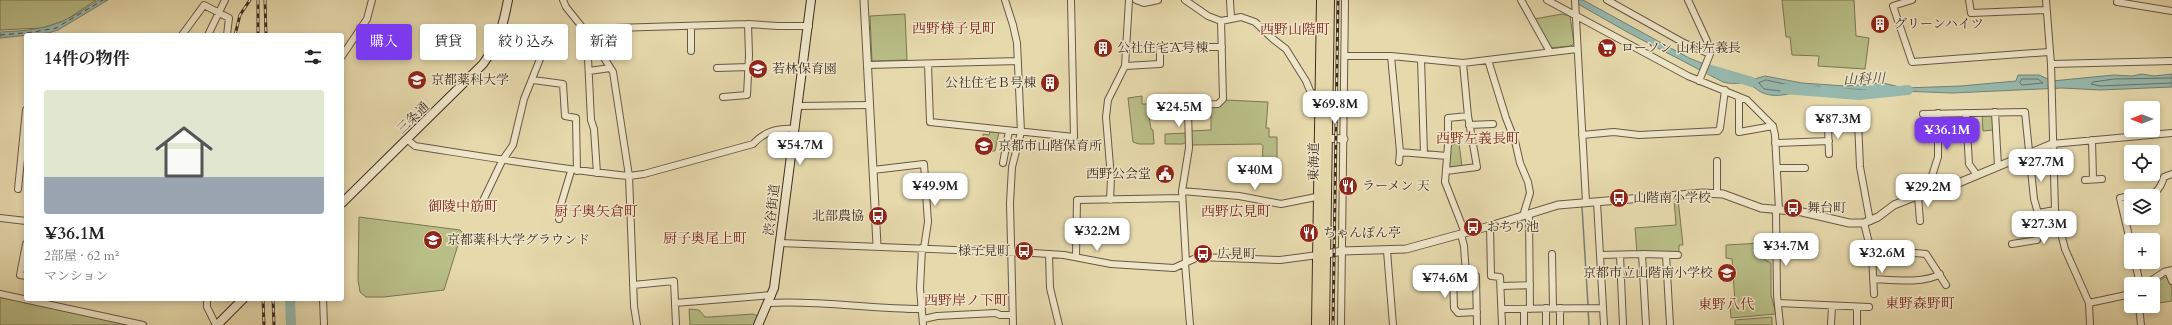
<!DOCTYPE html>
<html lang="ja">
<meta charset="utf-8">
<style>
:root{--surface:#fff;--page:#f6f6f6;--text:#222;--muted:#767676;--line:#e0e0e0;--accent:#7c3aed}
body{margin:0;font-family:Cardo,"Noto Serif JP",serif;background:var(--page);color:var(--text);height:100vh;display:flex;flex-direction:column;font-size:15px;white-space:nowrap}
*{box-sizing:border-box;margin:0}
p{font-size:13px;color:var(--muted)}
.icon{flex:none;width:22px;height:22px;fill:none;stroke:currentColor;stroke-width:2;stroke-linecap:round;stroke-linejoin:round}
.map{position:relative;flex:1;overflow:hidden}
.side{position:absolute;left:24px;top:33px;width:320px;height:268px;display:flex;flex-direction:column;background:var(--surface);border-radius:4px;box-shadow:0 2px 6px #0003}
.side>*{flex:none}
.hud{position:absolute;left:356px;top:24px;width:380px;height:36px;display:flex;gap:8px}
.needle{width:26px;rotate:270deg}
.controls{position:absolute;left:2124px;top:101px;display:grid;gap:8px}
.controls a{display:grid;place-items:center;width:36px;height:36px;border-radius:4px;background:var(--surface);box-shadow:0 2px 6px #0003;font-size:20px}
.price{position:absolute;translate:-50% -34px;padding:0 9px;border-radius:8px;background:#fff;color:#222;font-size:13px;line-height:26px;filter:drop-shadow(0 1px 2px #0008)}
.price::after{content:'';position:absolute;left:50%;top:24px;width:12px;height:9px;margin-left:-6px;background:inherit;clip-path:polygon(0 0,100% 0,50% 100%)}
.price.active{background:var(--accent);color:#fff}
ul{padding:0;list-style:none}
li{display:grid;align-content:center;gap:8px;height:212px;padding:0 20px}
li+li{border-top:1px solid var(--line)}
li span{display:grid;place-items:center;height:124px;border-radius:4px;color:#555}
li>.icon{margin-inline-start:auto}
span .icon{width:72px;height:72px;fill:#fffc;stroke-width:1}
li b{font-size:17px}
h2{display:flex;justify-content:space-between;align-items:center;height:48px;padding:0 20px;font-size:17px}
.chip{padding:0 14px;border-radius:4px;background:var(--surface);box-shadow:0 2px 6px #0003;font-size:14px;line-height:36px}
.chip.active{background:var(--accent);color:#fff}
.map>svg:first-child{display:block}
.green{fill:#b9be87;stroke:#7c7654}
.water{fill:#97b9ae;stroke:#738176}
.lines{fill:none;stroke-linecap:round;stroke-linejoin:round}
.shore{stroke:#6a7368;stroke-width:1}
.stream{stroke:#738176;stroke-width:1.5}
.river{stroke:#97b9ae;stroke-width:10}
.ferry{stroke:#50493d;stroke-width:1;stroke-dasharray:5 4;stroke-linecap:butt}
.minor-casing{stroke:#685844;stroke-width:8}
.tertiary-casing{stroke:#685844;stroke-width:9}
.secondary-casing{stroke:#3e2d21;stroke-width:10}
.trunk-casing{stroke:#3e2d21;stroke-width:12}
.minor{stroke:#efe6c9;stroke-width:6}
.tertiary{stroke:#efe6c9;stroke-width:7}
.secondary{stroke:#efe6c9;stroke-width:8}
.trunk{stroke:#e6d9ac;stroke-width:10}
.rail-casing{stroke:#3e2d21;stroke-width:3}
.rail{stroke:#efe6c9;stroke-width:1.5;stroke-dasharray:4.5;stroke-linecap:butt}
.labels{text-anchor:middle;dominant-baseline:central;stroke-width:3;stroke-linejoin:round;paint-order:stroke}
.poi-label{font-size:13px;fill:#3e2d21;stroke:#efe6c9;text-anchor:start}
.street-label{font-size:13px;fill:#3e2d21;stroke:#efe6c9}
.neighbourhood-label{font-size:14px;fill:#7a1f14;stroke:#efe6c9}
.water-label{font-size:14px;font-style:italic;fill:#50493d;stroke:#efe6c9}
</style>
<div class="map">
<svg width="2172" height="325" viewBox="0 0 2172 325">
<rect width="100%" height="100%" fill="#e6d9ac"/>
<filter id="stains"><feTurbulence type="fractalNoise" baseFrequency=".005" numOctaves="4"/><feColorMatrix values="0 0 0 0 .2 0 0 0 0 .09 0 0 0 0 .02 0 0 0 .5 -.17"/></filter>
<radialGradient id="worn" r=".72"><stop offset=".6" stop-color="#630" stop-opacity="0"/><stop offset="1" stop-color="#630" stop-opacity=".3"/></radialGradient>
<path class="green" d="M0,0H96L66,20L42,28L0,30Z
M1782,0H1854L1856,36L1869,38L1865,69L1818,66L1819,56L1792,55L1790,37H1786Z
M905,14L907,60L872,61L870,16Z
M1562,14L1570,16L1574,43L1571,46L1549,48L1534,19Z
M1142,96V104H1147L1151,129L1153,130L1154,144H1139L1133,142L1128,98Z
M1224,100L1268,102L1266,128H1269V137H1277V170C1262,170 1262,159 1263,146L1261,144L1190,145V131L1211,130V106Z
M1982,115H1990L1993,118V130L1983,131Z
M990,132H999L995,151H982L983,134L989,135Z
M1187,133L1186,142L1183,144H1165V134Z
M1459,143L1462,167L1452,168L1448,165L1451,144Z
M1674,199H1678L1683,245H1679V253H1637L1635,228L1676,225Z
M359,217L460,230L462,232L444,290L384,297H366L360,292L358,280Z
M1762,243L1765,247V260L1771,263V295L1776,314L1731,318L1730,304L1735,303L1732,259L1726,258V245Z
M2165,277L2169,280L2172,288V301L2153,304V285Z
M0,297L132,325H0Z
M689,309L699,310L705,317H710L753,314L758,316L754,325H690Z
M1772,317V325H1735V320Z"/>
<path class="water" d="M98,0H108L58,30L48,33L0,38V32C46,30 61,26 98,0Z
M1571,0H1583L1689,58L1709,66L1728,79L1751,80L1765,76L1802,83L1845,86L1883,83L1904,88L1961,86L2016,81L2018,75H2039L2052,81L2114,75L2132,76L2142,74L2154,76L2172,74V87L2100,90L2062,88L1952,93L1850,89L1827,90L1818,86C1801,90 1779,100 1763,93C1756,90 1756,87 1747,84C1737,82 1733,85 1723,82L1629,33Z"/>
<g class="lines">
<path class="shore" d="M2172,78L2114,79L2093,82L2091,84L2100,86L2172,83
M2022,79H2038L2043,83L2022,85L2020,83Z
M1766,80L1789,85L1791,87L1780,91L1764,89L1759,83Z"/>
<path class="stream" d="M1582,207L1588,305
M1588,309L1589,325"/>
<path class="river" d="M1708,69L1752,82
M1785,89L1859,95L1908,90
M290,299L291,325"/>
<path class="ferry" d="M0,35L34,32L56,28L103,0"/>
<defs>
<path id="minor" d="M1005,0L1013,25L1017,43L1021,132L1012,167L1010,203L1013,325
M1136,0L1144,3L1158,0
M1185,0L1208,16L1221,21L1241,17L1255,22L1273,39L1286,49L1306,81L1311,93L1321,94
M1230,0L1231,18
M1521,0L1550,52
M1547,0L1688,76L1747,100L1773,126L1775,135L1779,210
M1575,0L1586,202
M1607,0L1684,43L1710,54
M1688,0L1707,41L1710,54L1699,81
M1912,0L1893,6L1912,62L2049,52
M1969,0L1971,13L2046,10
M2046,0L2051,64L2055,210L2065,249L2089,303L2090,325
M2117,2L2172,11
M614,28L748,24L778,26H809
M182,35L204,5L229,18L227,35
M208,35L225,0
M691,51V26
M342,56L367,19L372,0
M1345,56H1391L1463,63L1577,49
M1391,56L1400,152L1447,156
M588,58L591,120L594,129L597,173
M1421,59L1424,154
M1488,60L1506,118L1515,141L1520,163L1528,182L1530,193L1523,216
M1463,63L1468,116
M928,64L930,122L1074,137L1071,0
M2051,64L2172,61
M868,65L1018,61
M1125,66L1160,64V47H1222
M717,68L749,67
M589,71L610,68
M533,80L563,84L565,116L576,118L577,171
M723,97L747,95L749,55L748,24
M1739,97V132L1773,126
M798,106L870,105
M1995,112L1998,166
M1966,113L1969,164L1977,175
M1923,114L2025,112L2034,199L2038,213L2055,210
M1858,121L1860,167L1870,221
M1469,125L1493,124
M1828,127L1829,154
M1582,135L1614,132L1639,135L1718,131L1720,128L1725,90
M408,140L415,146C486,157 557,169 629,176L613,72L594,42L566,7L563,0
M2092,140L2093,179
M1775,143L1829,141
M2052,144L2172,133
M1717,161V193
M1399,162L1400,152
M1003,163L1009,131
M1777,168H1805
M873,170L924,164L928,222L924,248
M1446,171L1477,167L1468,116L1448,118V145L1445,182L1465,233
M2085,180L2102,179
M18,189L26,110
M1934,190L1931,179L1938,157V113
M1182,191L1239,196L1281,204L1321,196
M1918,196L1920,221
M2131,196L2120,198L2131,245
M2132,196C2151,194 2158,197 2164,177L2172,174
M1110,200L1111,178L1106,117L1108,100L1125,66L1129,0
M1597,202L1604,325
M480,207L502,161L513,145L524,99L550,34
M1776,209L1777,295L1780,325
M1529,214L1530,309
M0,218L26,221
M559,219V211L571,171
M1864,223L1872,255L1915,253L1926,254L1946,285
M1490,226L1491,276L1500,277L1502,325
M1461,234L1464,246L1466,275L1476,276L1477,325
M780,243L1033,253L1064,255L1111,264L1174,268L1198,257L1280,260L1318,255
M26,244L20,275L26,276
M2012,244L2037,240L2038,213
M922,248L920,288L923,325
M1387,251L1393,325
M1049,254L1050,288L1059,325
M1552,254L1553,308
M1642,254L1678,255
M1600,255L1642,254L1646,325
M1620,255L1623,325
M1666,255L1670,325
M1872,255L1874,294
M1076,257L1077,200L1182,198
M1186,262L1182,191L1189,148L1188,110L1191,105L1218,104L1223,99L1221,21
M2135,262L2140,284
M1185,263L1190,325
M2168,271L2172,281
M1466,275L1453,276L1454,308L1458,313L1477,312
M1873,279C1892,280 1924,284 1940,274
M2146,284L2164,272L2172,270
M633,285L674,281L676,325
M1501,286L1530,285
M0,294L143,325
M207,299V307L216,325
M323,299L324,325
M675,303L772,295
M768,303C819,300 870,309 922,309
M1778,303L1869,307
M2089,303L2131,294
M2139,306L2141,325
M1546,308V325
M1560,308V325
M1502,309L1603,308
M1524,309V325
M924,319L937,316L996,313L1000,315H1012
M637,325L634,306L629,176L644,174L753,144C765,131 777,128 795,129
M1341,325L1345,0
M1831,325L1832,306
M1857,325V307"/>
<path id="tertiary" d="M864,0L877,245
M1324,138L1344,139
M1322,255L1342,251L1406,249L1490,226L1558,205L1703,193L1723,194L1761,208L1802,212L1849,223H1864L1878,217L1894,205L1909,199L1956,184L2052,144"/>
<path id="secondary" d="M342,203L483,64C499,42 503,26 508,0
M217,325L243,299
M758,325L774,288L811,0"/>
<path id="trunk" d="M1317,325L1322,0
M1324,325L1329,0"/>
</defs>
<use href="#minor" class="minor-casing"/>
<use href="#tertiary" class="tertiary-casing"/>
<use href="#secondary" class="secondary-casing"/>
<use href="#trunk" class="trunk-casing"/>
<use href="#minor" class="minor"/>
<use href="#tertiary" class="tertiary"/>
<use href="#secondary" class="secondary"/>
<use href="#trunk" class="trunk"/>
<defs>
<path id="rail" d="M258,0V35
M265,0L266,35
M235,35L240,15L250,0
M263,299L264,325
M273,299L274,325
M1333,325L1338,0"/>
</defs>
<use href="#rail" class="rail-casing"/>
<use href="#rail" class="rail"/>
</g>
<defs>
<symbol id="building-disc" viewBox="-11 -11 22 22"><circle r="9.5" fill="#8f2418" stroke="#efe6c9"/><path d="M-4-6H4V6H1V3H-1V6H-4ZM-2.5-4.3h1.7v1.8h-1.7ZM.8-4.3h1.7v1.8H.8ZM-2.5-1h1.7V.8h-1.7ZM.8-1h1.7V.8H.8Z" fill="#fff"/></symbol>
<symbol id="supermarket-disc" viewBox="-11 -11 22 22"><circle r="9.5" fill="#8f2418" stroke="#efe6c9"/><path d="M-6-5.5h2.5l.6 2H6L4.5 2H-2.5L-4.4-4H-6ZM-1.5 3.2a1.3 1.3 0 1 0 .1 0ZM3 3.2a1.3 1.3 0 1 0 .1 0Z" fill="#fff"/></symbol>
<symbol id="school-disc" viewBox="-11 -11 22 22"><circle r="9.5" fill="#8f2418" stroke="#efe6c9"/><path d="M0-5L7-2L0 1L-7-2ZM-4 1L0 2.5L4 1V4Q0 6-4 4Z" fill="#fff"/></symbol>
<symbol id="university-disc" viewBox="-11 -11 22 22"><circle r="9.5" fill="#8f2418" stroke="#efe6c9"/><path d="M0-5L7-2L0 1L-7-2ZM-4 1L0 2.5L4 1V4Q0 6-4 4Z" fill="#fff"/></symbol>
<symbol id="civic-disc" viewBox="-11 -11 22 22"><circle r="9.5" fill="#8f2418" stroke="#efe6c9"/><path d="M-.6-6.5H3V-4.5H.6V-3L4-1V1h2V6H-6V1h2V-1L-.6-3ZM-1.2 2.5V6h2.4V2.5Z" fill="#fff"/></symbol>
<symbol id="restaurant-disc" viewBox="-11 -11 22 22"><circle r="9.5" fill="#8f2418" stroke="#efe6c9"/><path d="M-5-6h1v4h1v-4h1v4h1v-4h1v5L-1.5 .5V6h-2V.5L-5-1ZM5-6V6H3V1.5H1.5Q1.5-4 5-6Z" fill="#fff"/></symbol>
<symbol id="bus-disc" viewBox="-11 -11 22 22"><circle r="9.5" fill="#8f2418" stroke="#efe6c9"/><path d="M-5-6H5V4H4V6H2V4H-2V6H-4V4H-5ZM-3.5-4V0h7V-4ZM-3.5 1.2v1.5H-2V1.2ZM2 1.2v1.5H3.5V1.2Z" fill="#fff"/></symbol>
</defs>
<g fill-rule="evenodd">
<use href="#building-disc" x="1869" y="13" width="22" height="22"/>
<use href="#building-disc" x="1092" y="37" width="22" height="22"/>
<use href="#supermarket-disc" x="1596" y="37" width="22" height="22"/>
<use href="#school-disc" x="747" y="58" width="22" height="22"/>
<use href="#university-disc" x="406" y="69" width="22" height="22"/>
<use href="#building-disc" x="1039" y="72" width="22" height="22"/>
<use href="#school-disc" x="973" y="135" width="22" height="22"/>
<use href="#civic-disc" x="1154" y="163" width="22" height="22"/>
<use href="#restaurant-disc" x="1337" y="175" width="22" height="22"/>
<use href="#bus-disc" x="1608" y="187" width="22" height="22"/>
<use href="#bus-disc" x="1782" y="197" width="22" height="22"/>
<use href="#bus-disc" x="867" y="205" width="22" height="22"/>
<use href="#bus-disc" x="1462" y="216" width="22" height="22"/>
<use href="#restaurant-disc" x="1298" y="222" width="22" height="22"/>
<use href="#university-disc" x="422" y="229" width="22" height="22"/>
<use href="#bus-disc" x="1013" y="240" width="22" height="22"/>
<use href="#bus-disc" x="1192" y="243" width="22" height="22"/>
<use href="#school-disc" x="1716" y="262" width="22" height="22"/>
</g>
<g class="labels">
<g class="poi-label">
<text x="1894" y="24">グリーンハイツ</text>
<text x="1117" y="48">公社住宅Ａ号棟</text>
<text x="1621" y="48">ローソン 山科左義長</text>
<text x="772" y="69">若林保育園</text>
<text x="431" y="80">京都薬科大学</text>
<text x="1036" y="83" text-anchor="end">公社住宅Ｂ号棟</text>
<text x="998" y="146">京都市山階保育所</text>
<text x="1151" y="174" text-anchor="end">西野公会堂</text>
<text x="1362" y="186">ラーメン 天</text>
<text x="1633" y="198">山階南小学校</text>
<text x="1807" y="208">舞台町</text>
<text x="864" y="216" text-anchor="end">北部農協</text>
<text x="1487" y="227">おちり池</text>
<text x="1323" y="233">ちゃんぽん亭</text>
<text x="447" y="240">京都薬科大学グラウンド</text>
<text x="1010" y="251" text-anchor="end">様子見町</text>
<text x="1217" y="254">広見町</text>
<text x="1713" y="273" text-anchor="end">京都市立山階南小学校</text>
</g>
<g class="street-label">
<text transform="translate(413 118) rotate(-44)">三条通</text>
<text transform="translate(1314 162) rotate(-89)">東海道</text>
<text transform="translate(772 210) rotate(-83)">渋谷街道</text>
</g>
<g class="neighbourhood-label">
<text x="954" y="28">西野様子見町</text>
<text x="1295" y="29">西野山階町</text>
<text x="1478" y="138">西野左義長町</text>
<text x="463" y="206">御陵中筋町</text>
<text x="596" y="211">厨子奥矢倉町</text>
<text x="1236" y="211">西野広見町</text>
<text x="705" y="238">厨子奥尾上町</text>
<text x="966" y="300">西野岸ノ下町</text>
<text x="1920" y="303">東野森野町</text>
<text x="1726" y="304">東野八代</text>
</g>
<g class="water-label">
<text transform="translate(1864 79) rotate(-2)">山科川</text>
</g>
</g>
<rect width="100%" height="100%" filter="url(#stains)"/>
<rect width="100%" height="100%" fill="url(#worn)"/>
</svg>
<div class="controls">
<a><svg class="needle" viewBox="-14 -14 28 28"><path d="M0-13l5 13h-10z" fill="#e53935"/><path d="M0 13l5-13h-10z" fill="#767676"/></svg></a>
<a><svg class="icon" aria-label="locate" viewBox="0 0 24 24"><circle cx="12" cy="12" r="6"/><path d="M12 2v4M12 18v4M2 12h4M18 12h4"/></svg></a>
<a><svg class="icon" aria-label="layers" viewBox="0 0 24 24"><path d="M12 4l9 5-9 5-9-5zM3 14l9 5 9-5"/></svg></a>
<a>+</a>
<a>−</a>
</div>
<b class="price" style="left:1335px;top:125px">¥69.8M</b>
<b class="price" style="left:1179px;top:128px">¥24.5M</b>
<b class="price" style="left:1838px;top:140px">¥87.3M</b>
<b class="price active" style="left:1947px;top:151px">¥36.1M</b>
<b class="price" style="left:800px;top:166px">¥54.7M</b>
<b class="price" style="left:2041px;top:183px">¥27.7M</b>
<b class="price" style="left:1255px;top:191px">¥40M</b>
<b class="price" style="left:935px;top:207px">¥49.9M</b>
<b class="price" style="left:1928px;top:208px">¥29.2M</b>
<b class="price" style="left:2044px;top:245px">¥27.3M</b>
<b class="price" style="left:1097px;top:252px">¥32.2M</b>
<b class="price" style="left:1786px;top:267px">¥34.7M</b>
<b class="price" style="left:1882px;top:274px">¥32.6M</b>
<b class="price" style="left:1445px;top:299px">¥74.6M</b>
<div class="hud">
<a class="chip active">購入</a>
<a class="chip">賃貸</a>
<a class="chip">絞り込み</a>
<a class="chip">新着</a>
</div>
<section class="side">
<h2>14件の物件<svg class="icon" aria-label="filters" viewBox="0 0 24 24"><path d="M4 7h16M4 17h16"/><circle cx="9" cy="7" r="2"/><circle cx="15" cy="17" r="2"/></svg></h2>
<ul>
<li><span style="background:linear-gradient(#dfe7d0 70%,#9aa5b1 0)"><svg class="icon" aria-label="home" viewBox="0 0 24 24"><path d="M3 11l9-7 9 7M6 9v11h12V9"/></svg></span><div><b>¥36.1M</b><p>2部屋 · 62 m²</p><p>マンション</p></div></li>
</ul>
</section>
</div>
